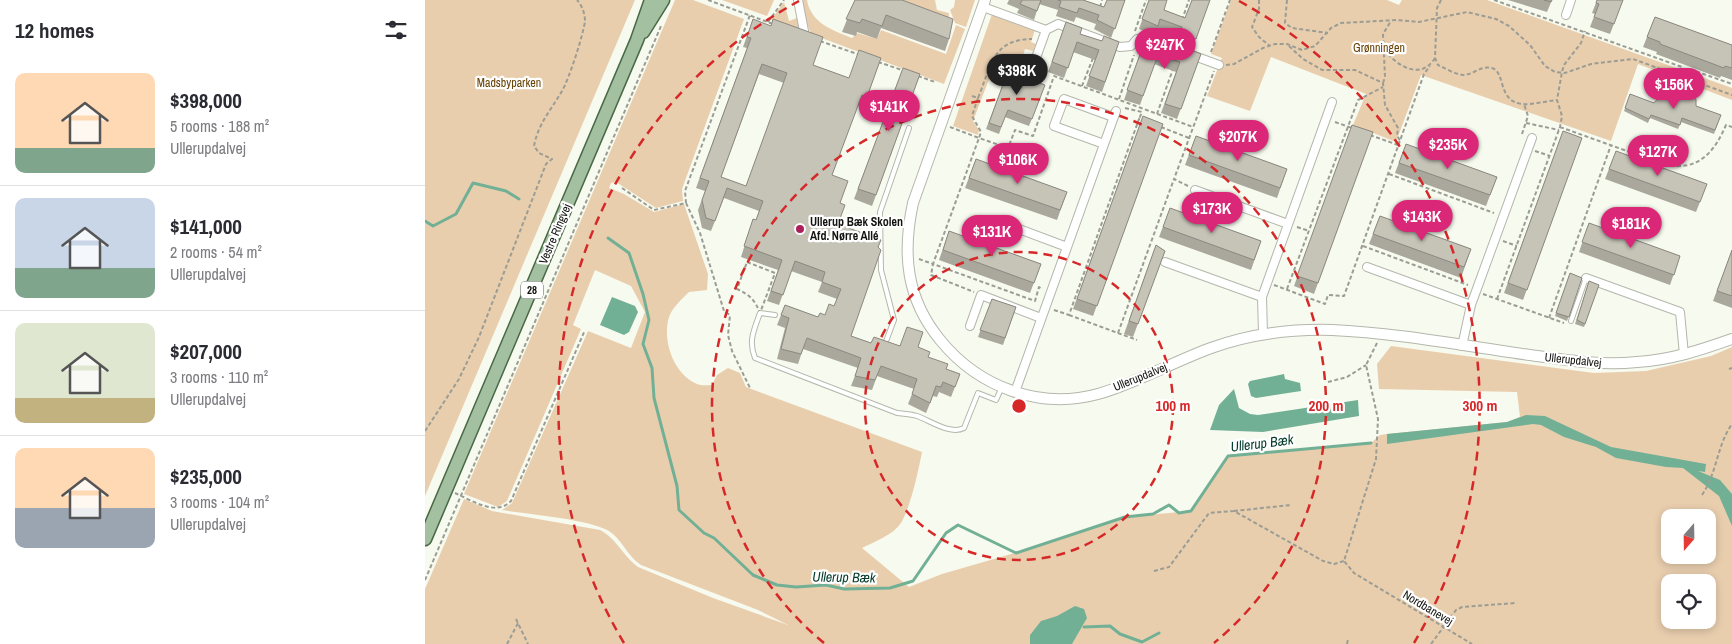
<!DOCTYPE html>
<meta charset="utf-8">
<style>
:root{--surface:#fff;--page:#f2f2f3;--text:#2b2b33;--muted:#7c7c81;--line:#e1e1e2;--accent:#db2777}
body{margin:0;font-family:"Archivo Narrow",sans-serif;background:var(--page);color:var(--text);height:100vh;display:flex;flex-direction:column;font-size:19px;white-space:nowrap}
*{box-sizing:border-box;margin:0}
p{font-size:16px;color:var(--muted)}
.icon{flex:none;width:28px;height:28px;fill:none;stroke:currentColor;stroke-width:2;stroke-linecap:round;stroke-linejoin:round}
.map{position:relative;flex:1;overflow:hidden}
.panel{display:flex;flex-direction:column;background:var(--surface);width:425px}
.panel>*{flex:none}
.needle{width:32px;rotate:200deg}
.fabs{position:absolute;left:1236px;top:509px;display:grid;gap:10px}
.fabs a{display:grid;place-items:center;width:55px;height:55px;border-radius:10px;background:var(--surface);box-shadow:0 2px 8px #0003;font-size:25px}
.price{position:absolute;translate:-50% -42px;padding:0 11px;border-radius:18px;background:var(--accent);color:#fff;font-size:16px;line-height:32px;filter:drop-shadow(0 1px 2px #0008)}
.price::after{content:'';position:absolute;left:50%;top:30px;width:15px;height:11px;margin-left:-8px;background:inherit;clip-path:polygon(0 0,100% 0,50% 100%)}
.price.on{background:#222;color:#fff}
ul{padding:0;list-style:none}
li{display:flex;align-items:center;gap:15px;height:125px;padding:0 15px}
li+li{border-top:1px solid var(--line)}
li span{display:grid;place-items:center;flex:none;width:140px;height:100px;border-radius:10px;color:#555}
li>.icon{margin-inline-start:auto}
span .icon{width:60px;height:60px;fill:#fffc;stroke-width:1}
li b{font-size:21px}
h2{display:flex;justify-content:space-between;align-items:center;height:60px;padding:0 15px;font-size:21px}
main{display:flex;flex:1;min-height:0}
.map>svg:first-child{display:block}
.green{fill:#e9ceae;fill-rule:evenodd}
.water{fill:#72b096}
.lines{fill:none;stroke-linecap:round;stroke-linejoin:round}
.stream{stroke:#72b096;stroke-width:3}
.service-casing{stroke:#b4b7ac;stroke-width:6}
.minor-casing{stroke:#b4b7ac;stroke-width:10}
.tertiary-casing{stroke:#b4b7ac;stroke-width:12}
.primary-casing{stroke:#496845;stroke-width:15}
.path{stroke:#9b9d94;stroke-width:2;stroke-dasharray:4 2.5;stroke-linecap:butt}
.service{stroke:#fff;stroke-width:4}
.minor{stroke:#fff;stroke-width:8}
.tertiary{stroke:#fff;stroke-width:10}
.primary{stroke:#a3c0a0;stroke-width:12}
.wall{fill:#aaa89d;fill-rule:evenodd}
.building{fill:#c6c3b7;stroke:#8b8880;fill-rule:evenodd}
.ring{fill:none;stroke:#d62828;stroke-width:2.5;stroke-dasharray:9 6}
.poi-dot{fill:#ad1f5b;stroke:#fff;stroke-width:2}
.labels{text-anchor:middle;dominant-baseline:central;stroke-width:4.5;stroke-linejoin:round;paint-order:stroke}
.shield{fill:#fff;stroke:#5a5a58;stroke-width:1}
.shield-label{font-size:11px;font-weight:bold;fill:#131410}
.park-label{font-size:12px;fill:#664105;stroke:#fff}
.poi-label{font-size:12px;font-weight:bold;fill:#131410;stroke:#fff;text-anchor:start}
.street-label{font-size:12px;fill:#131410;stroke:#fff}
.water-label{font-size:14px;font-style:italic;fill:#023a29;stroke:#fff}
.centre{fill:#d62828;stroke:#fff;stroke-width:2.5}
.ring-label{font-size:15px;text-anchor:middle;font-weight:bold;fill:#d62828;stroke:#fff;stroke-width:4.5;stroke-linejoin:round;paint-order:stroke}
</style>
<main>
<section class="panel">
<h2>12 homes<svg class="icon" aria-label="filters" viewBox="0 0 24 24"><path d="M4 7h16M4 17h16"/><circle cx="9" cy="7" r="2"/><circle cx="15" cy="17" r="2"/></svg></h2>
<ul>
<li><span style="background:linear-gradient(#ffd9b3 75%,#7fa58c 0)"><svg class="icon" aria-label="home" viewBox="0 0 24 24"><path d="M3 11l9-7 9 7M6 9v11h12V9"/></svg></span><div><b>$398,000</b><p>5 rooms · 188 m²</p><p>Ullerupdalvej</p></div></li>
<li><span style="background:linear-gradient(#c9d6e8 70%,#7fa58c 0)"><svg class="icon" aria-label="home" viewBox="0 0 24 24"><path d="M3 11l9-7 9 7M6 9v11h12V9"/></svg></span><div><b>$141,000</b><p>2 rooms · 54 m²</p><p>Ullerupdalvej</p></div></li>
<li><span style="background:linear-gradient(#dfe7d0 75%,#c2b280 0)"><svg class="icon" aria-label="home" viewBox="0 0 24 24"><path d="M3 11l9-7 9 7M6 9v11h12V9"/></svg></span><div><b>$207,000</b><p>3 rooms · 110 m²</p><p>Ullerupdalvej</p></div></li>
<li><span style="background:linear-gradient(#ffd9b3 60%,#9aa5b1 0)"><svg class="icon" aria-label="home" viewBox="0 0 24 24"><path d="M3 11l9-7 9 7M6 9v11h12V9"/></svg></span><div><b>$235,000</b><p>3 rooms · 104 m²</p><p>Ullerupdalvej</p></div></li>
</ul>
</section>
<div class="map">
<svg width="1307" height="644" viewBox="0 0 1307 644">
<rect width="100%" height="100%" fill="#f7faee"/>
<path class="green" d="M0,0H210L0,496Z
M250,0H268L319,19L257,189L258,201L231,208L191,182L186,183L184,188L199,194L229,212L259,204L283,274L282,290L264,292C257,299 247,308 244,317C237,340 248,374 272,384C276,386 283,385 287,385L292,375L303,368L315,373L321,387L497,452C493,472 486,506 476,523C468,535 449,542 437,548L484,587L517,574L628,542L700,517L766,511L803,456L946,443L955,435L962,434L1082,422L1095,417L1092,392L954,389L952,364L966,346L1169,373L1221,371L1286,356L1307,347V644H0V589L39,499L67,511L175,530C192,539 198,556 213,567L288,598L363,625L333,610L216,565C202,556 197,539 184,531C164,519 102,514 77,510L87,503L163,331L206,348L220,312L206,286L170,270L148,325L156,329L82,501L73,507L39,494ZM1245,518H1282V555H1245ZM1245,582H1282V620H1245Z
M297,0H349L342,16Z
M378,0H382C386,23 407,30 427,38L432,33L452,39L456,30L521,54L531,25L540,29L519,84L386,34L378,13Z
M479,0H510L512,10L524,13V26L526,29L524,36L473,3Z
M530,0H550L541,27L530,23L525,10L529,7Z
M806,0H962L974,5L977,0H1062L1307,88V100L1213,64L1186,141L996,75L971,142L928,125L941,94L846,57L825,111L782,96L797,58L786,54Z
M359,2L364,21L372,18L375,26L372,30L346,20Z
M567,14L610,30L606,42L611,44L608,51L600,49L595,66L589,64L587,69L579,67L566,74L548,121L554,130L553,135L528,126Z"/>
<path class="water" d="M187,297L210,306L213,312L204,332L199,335L175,325Z
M859,374L860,379L875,383L876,391L831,398L826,396L823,384L825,381Z
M809,389L814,408L825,414L833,415L933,400L934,416L838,432L785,430L794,405Z
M1101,415L1120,416L1186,447L1281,464L1280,472L1273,471L1295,480L1307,494V526L1294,496L1258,468L1241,467L1191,458L1171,447L1139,437L1116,425L1108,424L962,444V434L1082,422Z
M650,606L659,609L662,618L647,644H605V635L616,621L632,616Z"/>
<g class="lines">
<path class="stream" d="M0,221L8,226L31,214L48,183L81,191L94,199
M183,238L204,253L218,294L224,320L218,344L227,368L229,398L252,486L254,510L279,533L289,538L328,575L352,585L371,587L401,585L419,589L465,588L488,581L521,533L533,525L591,553L700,517L728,514L744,505L754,513L766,511L803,456L946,443
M659,627L685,626L695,634L717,642L734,633"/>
<defs>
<path id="service" d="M350,315L335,313C329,330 323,341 330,358L472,413C479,414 486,414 492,416C506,421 525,435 539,428L553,393L571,400L577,387
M1146,321L1161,278
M460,344L469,320L456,270L455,212L484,128"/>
<path id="minor" d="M373,0L379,31L378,34
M558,7L621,30L607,69
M1141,15L1146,0
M621,30L633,24L695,47L706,46L712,39L720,38L794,65
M679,144L629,126L639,99L688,117
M770,190L863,224
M578,223L642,247
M740,262L837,297
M942,267L1046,305
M1161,278L1255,312L1259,355
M545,326L556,295L616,318
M838,334L837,297L907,102
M1037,346L1046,305L1107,138
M590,392L691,111"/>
<path id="tertiary" d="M560,0L488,203C477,254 481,299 516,341C554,387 614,410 673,394C709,384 750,361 786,348C824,334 867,329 907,330C973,333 1040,346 1105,355C1141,360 1176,366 1212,362C1246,360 1276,350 1307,339"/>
<path id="primary" d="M218,32L238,0
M0,539L212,40L226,0"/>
</defs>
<use href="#service" class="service-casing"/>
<use href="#minor" class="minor-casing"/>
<use href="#tertiary" class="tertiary-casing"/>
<use href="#primary" class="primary-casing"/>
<path class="path" d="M283,0L348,24
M834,0V9L827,27L834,37L845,46
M862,0L860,23L867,28L903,33
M1016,0L1012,8L1010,58L1013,65C1020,68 1029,74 1038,75C1048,75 1056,65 1067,68C1081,72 1072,101 1097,104C1108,105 1121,101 1132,100
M1069,0L1257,67V71L1271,76L1273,72L1307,84
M675,7L677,0
M757,20L764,0
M343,22L359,0
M710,31L721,0
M395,41L435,55
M864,46L878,59L897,70H930L958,83L960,105L973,128L972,135L975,141
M959,49C971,66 996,81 1010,58
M786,52L805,0
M453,62L477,70
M801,65L809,64L838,48L850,44H862L877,50L890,46L906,28L916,23L972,20L994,22L1042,12L1071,19L1084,26L1105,45L1120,66L1130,72L1140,73L1166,64L1208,59L1307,95
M493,76L510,82
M958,83L960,77L958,34L966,21
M657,86L668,58
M547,96L553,98C566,67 567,39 607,39
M553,98L547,116L556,132L554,138L583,148L590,130L608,136L629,76L768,127
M694,99L709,55
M700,108L717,112L714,119
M732,114L748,69
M910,122L927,128
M1101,123L1134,130
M525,127L554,138L508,264L610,301L614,287L617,289
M736,127L764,138
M1135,127L1241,165C1273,171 1289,153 1301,125L1307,127
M1097,134L1103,116L1099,104
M945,135L973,145
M1110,151L1125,156
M964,174L1069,213
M763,186L749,179L789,71
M197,188L229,210L261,203L260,191L325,15
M261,203L275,233L299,311L305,315L303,335L307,351L325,388
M872,227L884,231
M1078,241L1092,246
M938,246L1043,285
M494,259L508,264L506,275L549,292
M322,262L350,273L335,313C330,300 325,295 312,289Z
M849,285L900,304L903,295L919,296L999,74L1005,66
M862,289L933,100L958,87
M1058,294L1139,323
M1072,299L1135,127L1137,116L1132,100L1137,72L1139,65L1156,43L1160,31
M629,310L644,315L714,119L718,120
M644,315L712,340
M1124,318L1186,145
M693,333L749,179
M952,343L941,365L953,419L951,459L919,561L929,573L1047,644
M1304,369L1307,368
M903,382L922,377L941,365
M0,431L34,379L54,337L121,164L127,159L114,153L109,146C113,124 126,110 137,91C144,79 158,36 160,21C160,14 157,5 152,0
M30,493C46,500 71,517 86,501L160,330
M1277,495C1292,473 1292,445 1307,424
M809,511L866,505
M729,571L744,567L784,513L809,511L898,561L909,564L919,561
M0,580L236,26
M91,619L103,644
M82,644L93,623
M922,644L923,639
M1006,644L1031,610L1037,607L1091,603"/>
<use href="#service" class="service"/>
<use href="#minor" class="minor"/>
<use href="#tertiary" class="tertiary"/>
<use href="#primary" class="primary"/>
</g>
<path class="wall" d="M430,0L524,39L520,51L456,28L452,39L432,32L431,36L417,32Z
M584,0H658L679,7L700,0L686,38L669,29L671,24L651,17L649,22L631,16L633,10L614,4L609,20L592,13L594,9L582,4Z
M724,0L739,10L760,18L785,0L767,49L752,42L753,37L732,29L730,36L714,29Z
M1083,0H1127L1122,12Z
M1172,0H1198L1185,34L1165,27L1170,14L1167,13Z
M1230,17L1307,45V80L1296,76L1295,78L1231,54L1232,52L1218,47Z
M328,19L388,65L424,78L456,58L438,107L433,105L407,175L415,203L413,224L426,336L446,343L493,347L503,357L521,369L535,374L526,397L514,392L512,397L508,396L501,413L483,404L489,389L452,376L447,390L426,386L433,368L378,349L373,364L352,359L360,328L352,325L360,305L393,317L400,315L409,306L412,299L393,292L397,282L366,271L354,305L342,301L353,270L316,257L328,219L331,220L334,211L299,198L286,231L277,228L273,210L280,191L271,188L322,48L318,47ZM334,74L359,83L321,186L296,177Z
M641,22L655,34L677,41L694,42L677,92L661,86L670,60L648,52L639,78L623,72Z
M719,34L736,46L757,53L776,54L752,119L736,113L751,72L729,64L715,105L699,100L717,48L714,47Z
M478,68L495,74L447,206L429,199Z
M584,68L595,76L620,85L604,126L580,117L574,134L561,129Z
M1205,94L1229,103L1271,106L1296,115L1289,134L1256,122L1253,129L1225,118L1223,123L1199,111Z
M718,116L738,124L668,316L648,309Z
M927,125L948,132L889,294L869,286Z
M1138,131L1157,138L1098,300L1079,293Z
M771,136L862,169L852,198L760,165Z
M981,144L1072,177L1061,206L970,173Z
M1191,151L1282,184L1271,212L1180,179Z
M551,159L642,192L632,220L540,188Z
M745,208L836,241L826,270L734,237Z
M955,216L1046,249L1036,278L944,244Z
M1164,223L1255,256L1245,285L1154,252Z
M524,231L616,264L605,293L514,260Z
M731,245L740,251L708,337L699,334Z
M1307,250V308L1288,301Z
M1145,273L1157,278L1142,321L1130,316Z
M1164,281L1174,285L1159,327L1150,324Z
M567,299L591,307L578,345L553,337Z"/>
<path class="building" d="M430,0H477L528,19L524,39L461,15L457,26L437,19L435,23L421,19Z
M597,0H616L612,11L595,4Z
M633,0H658L679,7L682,0H700L690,29L672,20L674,15L654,8L652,13L634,7L636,1Z
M724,0H742L739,10L760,18L767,0H785L771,39L755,32L757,27L735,19L733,26L717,19Z
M1119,0H1127L1126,2Z
M1172,0H1198L1189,24L1169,17L1174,4L1171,3Z
M1230,17L1307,45V68L1300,66L1299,68L1235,44V42L1222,37Z
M328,19L346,26L348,19L398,37L388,65L424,78L434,50L456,58L442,97L437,95L407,175L423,181L415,203L420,205L413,224L456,240L453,247L456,250L426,336L446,343L449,337L475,346L482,327L498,332L493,347L505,352L503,357L523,364L521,369L535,374L530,387L518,382L516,387L511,386L505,403L487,394L492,379L456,366L450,380L430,376L436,358L382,338L376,354L356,349L364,318L356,315L360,305L393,317L395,313L400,315L404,304L409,306L416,289L397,282L400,272L370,261L358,295L346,291L357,260L319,246L328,219L331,220L338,201L302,188L290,221L281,218L277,200L284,181L275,178L326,38L322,37ZM337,64L362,73L321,186L296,177Z
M641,22L657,28L655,34L677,41L679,36L694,42L680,82L664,76L674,50L652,42L643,68L627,62Z
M719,34L738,40L736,46L757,53L759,47L776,54L756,109L740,104L755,62L733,55L718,96L702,90L721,38L718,37Z
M592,59L600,62L595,76L620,85L607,119L583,110L576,127L564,123L584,68L588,69Z
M478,68L495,74L451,195L433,189Z
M1205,94L1229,103L1235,96L1259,97L1271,99V106L1296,115L1290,130L1257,118L1255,125L1226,115L1224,119L1200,108Z
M718,116L738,124L672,306L652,299Z
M927,125L948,132L893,283L872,276Z
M1138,131L1157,138L1102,290L1083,283Z
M771,136L862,169L855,188L764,155Z
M981,144L1072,177L1065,195L974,163Z
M1191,151L1282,184L1275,202L1184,169Z
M551,159L642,192L635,210L544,178Z
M745,208L836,241L829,260L738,227Z
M955,216L1046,249L1039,267L948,234Z
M1164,223L1255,256L1249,275L1157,242Z
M524,231L616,264L609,283L518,250Z
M731,245L740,251L713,324L704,321Z
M1307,250V296L1292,291Z
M1145,273L1157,278L1144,317L1131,313Z
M1164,281L1174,285L1160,324L1152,320Z
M567,299L591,307L580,338L555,330Z"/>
<g class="ring">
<circle cx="594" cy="406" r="154"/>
<path d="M399 643A307 307 0 1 1 789 643"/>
<path d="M199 643A461 461 0 0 1 374 1M814 1A461 461 0 0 1 989 643"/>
</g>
<circle class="poi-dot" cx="375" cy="229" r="5"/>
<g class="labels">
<rect class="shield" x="96" y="281.5" width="22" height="17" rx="4"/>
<g class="shield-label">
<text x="107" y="290">28</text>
</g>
<g class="park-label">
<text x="954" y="48">Grønningen</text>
<text x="84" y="83">Madsbyparken</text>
</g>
<g class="poi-label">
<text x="385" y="222">Ullerup Bæk Skolen<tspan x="385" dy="14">Afd. Nørre Allé</tspan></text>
</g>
<g class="street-label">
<text transform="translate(130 234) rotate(-67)">Vestre Ringvej</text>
<text transform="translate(1148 360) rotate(6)">Ullerupdalvej</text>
<text transform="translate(715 377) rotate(-22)">Ullerupdalvej</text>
<text transform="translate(1003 608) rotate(31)">Nordbanevej</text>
</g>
<g class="water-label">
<text transform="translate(837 443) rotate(-7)">Ullerup Bæk</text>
<text transform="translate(419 577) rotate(1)">Ullerup Bæk</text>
</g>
</g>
<circle cx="594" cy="406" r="8" class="centre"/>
<g class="ring-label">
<text x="748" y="411">100 m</text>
<text x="901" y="411">200 m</text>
<text x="1055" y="411">300 m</text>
</g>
</svg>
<div class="fabs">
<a><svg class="needle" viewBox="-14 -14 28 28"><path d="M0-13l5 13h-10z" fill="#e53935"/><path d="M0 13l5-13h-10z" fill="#7c7c81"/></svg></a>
<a><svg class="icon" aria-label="locate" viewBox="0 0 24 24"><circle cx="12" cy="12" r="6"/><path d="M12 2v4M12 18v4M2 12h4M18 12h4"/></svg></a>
</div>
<b class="price" style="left:740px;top:70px">$247K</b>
<b class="price on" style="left:592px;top:96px">$398K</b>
<b class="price" style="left:1249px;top:110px">$156K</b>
<b class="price" style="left:464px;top:132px">$141K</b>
<b class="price" style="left:813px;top:162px">$207K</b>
<b class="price" style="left:1023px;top:170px">$235K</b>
<b class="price" style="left:1233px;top:177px">$127K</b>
<b class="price" style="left:593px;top:185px">$106K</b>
<b class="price" style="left:787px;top:234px">$173K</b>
<b class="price" style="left:997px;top:242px">$143K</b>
<b class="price" style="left:1206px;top:249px">$181K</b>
<b class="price" style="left:567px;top:257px">$131K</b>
</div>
</main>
